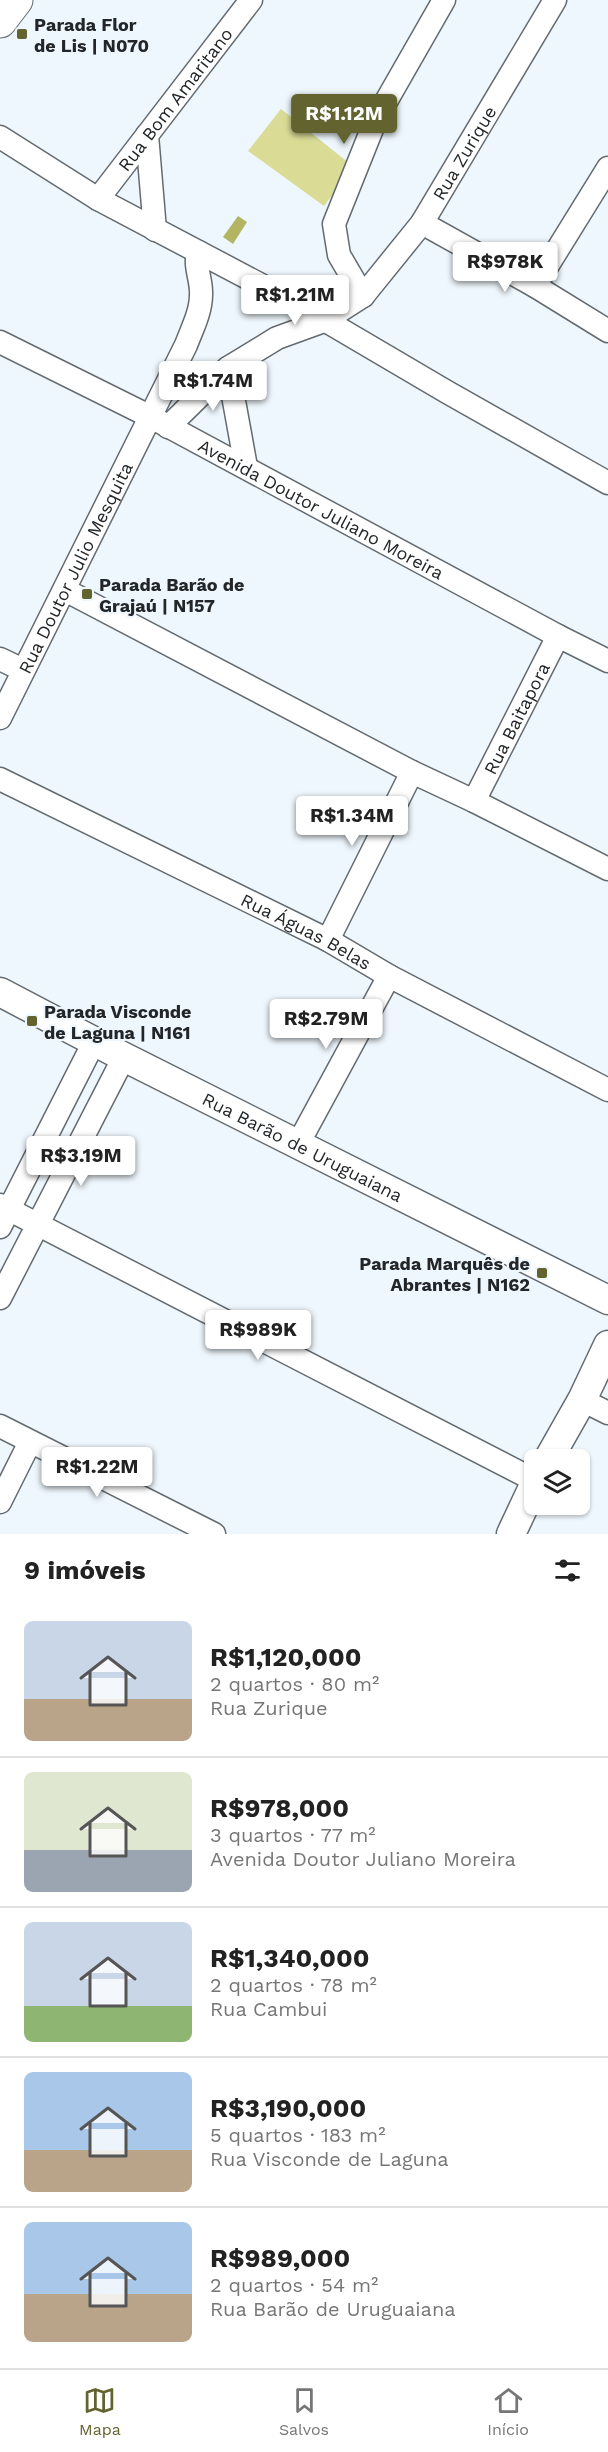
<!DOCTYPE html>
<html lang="pt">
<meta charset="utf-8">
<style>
:root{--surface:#fff;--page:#f2f2f2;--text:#222;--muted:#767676;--line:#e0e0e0;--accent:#636330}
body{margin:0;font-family:"Work Sans",sans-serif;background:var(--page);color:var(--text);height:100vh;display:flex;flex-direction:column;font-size:22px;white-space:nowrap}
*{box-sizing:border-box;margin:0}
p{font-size:20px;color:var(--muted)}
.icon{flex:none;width:33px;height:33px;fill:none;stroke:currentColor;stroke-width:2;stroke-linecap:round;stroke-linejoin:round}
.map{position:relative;height:1534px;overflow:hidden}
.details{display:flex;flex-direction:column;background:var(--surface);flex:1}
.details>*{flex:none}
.tools{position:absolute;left:524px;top:1449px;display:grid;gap:12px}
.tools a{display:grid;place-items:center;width:66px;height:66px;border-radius:9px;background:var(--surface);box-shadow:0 2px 4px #0004;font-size:30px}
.price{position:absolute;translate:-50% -51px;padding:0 14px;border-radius:6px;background:#fff;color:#222;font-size:20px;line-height:39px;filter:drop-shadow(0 2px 3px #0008)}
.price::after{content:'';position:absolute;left:50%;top:36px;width:18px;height:14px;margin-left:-9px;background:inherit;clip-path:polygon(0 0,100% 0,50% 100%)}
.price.current{background:var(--accent);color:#fff}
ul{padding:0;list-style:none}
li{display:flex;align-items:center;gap:18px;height:150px;padding:0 24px}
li+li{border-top:2px solid var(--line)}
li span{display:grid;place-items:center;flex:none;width:168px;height:120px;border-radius:9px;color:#555}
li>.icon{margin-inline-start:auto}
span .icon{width:72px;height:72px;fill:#fffc;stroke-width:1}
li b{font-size:26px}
h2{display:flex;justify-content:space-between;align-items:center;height:72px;padding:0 24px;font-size:26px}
.menu{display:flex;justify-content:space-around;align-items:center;height:84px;border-top:2px solid var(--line);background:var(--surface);font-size:16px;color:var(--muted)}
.menu a{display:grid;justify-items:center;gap:3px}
.menu .current{color:var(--accent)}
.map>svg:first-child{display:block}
.green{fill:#dadc96}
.water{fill:#b4b562}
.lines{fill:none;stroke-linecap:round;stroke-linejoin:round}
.minor-casing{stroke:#636b70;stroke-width:25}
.tertiary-casing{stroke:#636b70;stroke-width:31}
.primary-casing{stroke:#636b70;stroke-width:35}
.minor{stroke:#fff;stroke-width:22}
.tertiary{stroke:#fff;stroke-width:28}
.primary{stroke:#fff;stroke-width:33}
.poi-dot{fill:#636330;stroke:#eef7fd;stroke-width:2}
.labels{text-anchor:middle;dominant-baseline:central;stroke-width:4.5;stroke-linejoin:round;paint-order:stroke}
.poi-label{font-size:18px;font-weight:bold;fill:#232628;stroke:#eef7fd;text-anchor:start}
.street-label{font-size:18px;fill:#232628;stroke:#eef7fd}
</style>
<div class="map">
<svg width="608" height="1534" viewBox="0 0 608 1534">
<rect width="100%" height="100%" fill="#eef7fd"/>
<path class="green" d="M281,109L354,167L324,206L248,151Z"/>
<path class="water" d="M238,216L247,222L233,244L223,237Z"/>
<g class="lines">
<defs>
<g id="minor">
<path d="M147,135L155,230"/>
<path d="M0,137L98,199L299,305L447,392L608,483"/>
<path id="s1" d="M98,199L251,0"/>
<path d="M422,223L535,286L608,331"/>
<path d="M535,286L608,168"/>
<path d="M363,296L339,255L334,224L376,119L444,0"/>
<path id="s2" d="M0,342L151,417L558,636L608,661"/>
<path d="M168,427L228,368"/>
<path id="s3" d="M246,467L228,368L277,338L324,321L363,296L422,223L555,0"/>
<path d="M65,590L412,772L474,801L608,869"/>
<path d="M0,659L23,670"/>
<path id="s4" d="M0,718L186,345C192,329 201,312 201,295C202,280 194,267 198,252"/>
<path id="s5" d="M0,779L328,940L389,976L608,1090"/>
<path id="s6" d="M474,801L558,636"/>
<path d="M328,940L412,772"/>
<path d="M298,1144L389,976"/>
<path d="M0,1205L534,1480"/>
<path d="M0,1227L94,1042"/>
<path d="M0,1298L124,1057"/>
<path d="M582,1400L608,1413"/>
<path d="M0,1426L214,1534"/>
<path d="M0,1502L30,1442"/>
</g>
<g id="tertiary">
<path id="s7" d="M0,992L124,1057L608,1300"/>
<path d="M548,1460L582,1400L608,1345"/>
<path d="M511,1534L534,1485"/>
</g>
<path id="primary" d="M0,21L16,0"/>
</defs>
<use href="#minor" class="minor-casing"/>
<use href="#tertiary" class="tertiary-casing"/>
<use href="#primary" class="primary-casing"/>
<use href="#minor" class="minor"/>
<use href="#tertiary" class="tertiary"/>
<use href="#primary" class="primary"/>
</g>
<g class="poi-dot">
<rect x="16" y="28" width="12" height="12" rx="3"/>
<rect x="81" y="588" width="12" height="12" rx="3"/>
<rect x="26" y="1015" width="12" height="12" rx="3"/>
<rect x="536" y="1267" width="12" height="12" rx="3"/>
</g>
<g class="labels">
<g class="poi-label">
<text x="34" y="24">Parada Flor<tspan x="34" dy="21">de Lis | N070</tspan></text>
<text x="99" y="584">Parada Barão de<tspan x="99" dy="21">Grajaú | N157</tspan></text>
<text x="44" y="1011">Parada Visconde<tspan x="44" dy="21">de Laguna | N161</tspan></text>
<text x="530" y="1263" text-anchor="end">Parada Marquês de<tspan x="530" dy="21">Abrantes | N162</tspan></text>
</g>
<g class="street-label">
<text stroke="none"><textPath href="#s1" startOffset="126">Rua Bom Amaritano</textPath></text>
<text stroke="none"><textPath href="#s3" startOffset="430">Rua Zurique</textPath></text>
<text stroke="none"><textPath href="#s2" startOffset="362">Avenida Doutor Juliano Moreira</textPath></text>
<text stroke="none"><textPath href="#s4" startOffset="168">Rua Doutor Julio Mesquita</textPath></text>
<text stroke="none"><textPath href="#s6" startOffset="93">Rua Baitapora</textPath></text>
<text stroke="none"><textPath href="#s5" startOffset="342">Rua Águas Belas</textPath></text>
<text stroke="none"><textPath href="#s7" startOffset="340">Rua Barão de Uruguaiana</textPath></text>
</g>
</g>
</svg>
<div class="tools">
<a><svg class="icon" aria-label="layers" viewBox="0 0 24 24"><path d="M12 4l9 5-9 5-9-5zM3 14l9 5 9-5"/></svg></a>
</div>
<b class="price current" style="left:344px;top:145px">R$1.12M</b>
<b class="price" style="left:505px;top:293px">R$978K</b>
<b class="price" style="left:295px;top:326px">R$1.21M</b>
<b class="price" style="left:213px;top:412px">R$1.74M</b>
<b class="price" style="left:352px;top:847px">R$1.34M</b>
<b class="price" style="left:326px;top:1050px">R$2.79M</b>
<b class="price" style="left:81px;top:1187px">R$3.19M</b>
<b class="price" style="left:258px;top:1361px">R$989K</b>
<b class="price" style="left:97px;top:1498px">R$1.22M</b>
</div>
<section class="details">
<h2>9 imóveis<svg class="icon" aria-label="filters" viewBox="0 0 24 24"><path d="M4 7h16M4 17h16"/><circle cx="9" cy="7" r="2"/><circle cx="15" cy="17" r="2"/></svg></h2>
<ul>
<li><span style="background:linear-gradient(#c9d6e8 65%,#b9a48a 0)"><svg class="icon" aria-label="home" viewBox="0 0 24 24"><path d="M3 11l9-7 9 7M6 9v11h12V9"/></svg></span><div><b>R$1,120,000</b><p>2 quartos · 80 m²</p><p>Rua Zurique</p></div></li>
<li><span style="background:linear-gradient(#dfe7d0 65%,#9aa5b1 0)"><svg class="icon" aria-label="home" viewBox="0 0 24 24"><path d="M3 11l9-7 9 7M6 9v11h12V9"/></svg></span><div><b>R$978,000</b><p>3 quartos · 77 m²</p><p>Avenida Doutor Juliano Moreira</p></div></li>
<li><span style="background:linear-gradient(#c9d6e8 70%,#8fb573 0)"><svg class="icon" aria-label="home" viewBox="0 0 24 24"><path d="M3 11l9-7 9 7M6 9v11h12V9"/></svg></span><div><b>R$1,340,000</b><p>2 quartos · 78 m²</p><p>Rua Cambui</p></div></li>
<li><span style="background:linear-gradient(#a9c7e8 65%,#b9a48a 0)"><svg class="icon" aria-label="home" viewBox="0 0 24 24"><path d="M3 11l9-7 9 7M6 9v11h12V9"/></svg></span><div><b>R$3,190,000</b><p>5 quartos · 183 m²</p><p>Rua Visconde de Laguna</p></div></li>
<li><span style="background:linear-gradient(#a9c7e8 60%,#b9a48a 0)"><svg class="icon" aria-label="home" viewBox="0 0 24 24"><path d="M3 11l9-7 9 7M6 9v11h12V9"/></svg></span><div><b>R$989,000</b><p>2 quartos · 54 m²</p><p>Rua Barão de Uruguaiana</p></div></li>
</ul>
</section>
<nav class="menu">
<a class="current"><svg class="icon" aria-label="map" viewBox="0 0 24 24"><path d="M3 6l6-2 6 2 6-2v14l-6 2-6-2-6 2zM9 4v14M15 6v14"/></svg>Mapa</a>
<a><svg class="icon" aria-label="saved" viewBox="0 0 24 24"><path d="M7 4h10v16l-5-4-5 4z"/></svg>Salvos</a>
<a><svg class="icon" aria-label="home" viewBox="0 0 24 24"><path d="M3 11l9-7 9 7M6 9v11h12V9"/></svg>Início</a>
</nav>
